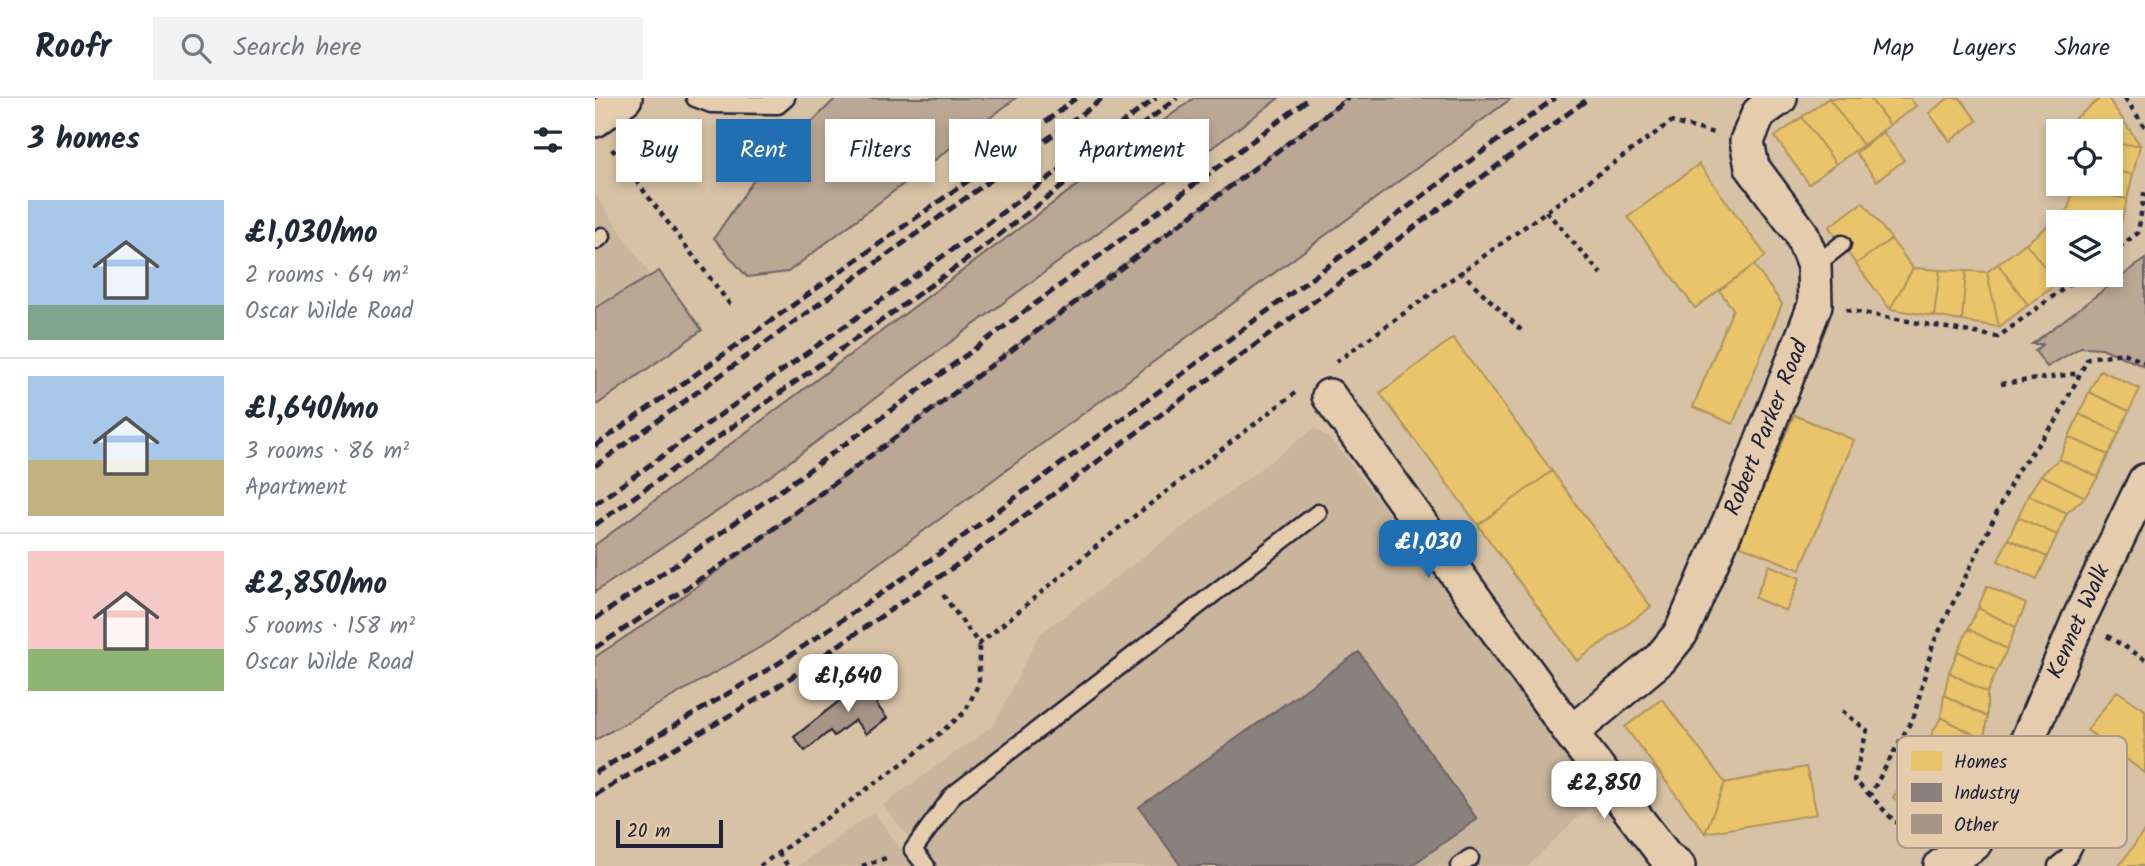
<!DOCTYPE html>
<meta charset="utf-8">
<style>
:root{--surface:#fff;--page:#f2f2f3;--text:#1f2937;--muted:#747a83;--line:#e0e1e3;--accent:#1f6fb2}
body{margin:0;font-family:Kalam,sans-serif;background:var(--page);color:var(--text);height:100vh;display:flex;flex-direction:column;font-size:26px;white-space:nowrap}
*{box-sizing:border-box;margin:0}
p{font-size:23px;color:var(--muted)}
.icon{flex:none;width:38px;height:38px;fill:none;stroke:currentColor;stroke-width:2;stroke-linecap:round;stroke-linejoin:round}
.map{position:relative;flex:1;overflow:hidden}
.panel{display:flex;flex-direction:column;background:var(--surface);width:595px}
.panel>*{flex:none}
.top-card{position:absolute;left:21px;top:21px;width:665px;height:63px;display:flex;gap:14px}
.fabs{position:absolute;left:1451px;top:21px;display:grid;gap:14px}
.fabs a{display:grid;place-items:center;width:77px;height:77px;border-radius:0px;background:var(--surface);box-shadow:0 4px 10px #0003;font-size:35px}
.scale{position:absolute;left:21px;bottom:18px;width:107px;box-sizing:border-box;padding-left:7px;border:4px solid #22223b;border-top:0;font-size:19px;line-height:24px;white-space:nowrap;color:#22223b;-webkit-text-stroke:5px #e4ccac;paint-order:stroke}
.price{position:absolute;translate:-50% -60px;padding:0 16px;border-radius:14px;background:#fff;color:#222;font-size:23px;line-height:46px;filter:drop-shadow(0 2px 4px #0008)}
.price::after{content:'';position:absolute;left:50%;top:42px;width:21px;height:16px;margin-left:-10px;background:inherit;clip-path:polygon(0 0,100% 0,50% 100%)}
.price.on{background:var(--accent);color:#fff}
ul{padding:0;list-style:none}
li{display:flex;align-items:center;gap:21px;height:175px;padding:0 28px}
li+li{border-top:2px solid var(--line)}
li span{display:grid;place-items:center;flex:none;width:196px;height:140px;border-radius:0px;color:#555}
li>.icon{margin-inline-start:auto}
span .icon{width:84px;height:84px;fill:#fffc;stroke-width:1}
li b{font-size:30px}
h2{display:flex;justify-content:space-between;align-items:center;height:84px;padding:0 28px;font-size:30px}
.tag{padding:0 24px;border-radius:0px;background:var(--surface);box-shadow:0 4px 10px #0003;font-size:24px;line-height:63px}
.tag.on{background:var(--accent);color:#fff}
header{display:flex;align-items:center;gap:42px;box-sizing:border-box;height:98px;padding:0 35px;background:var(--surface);border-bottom:2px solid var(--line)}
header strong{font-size:33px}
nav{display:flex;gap:38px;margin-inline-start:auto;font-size:24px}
.search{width:490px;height:63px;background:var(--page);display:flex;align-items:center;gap:18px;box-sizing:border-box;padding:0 24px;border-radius:0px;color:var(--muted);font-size:26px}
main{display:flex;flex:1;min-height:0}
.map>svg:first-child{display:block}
.built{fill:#c9b49c}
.green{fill:#baa794;stroke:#6e6468;stroke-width:2}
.homes{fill:#e9c46a;stroke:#ad935c;stroke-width:2}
.industry{fill:#8a817c;stroke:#6b6468;stroke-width:2}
.building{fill:#a69587;stroke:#22223b;stroke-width:2}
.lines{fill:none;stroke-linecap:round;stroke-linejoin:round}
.lane-casing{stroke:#22223b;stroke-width:21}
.street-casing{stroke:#22223b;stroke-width:38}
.path{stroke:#22223b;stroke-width:4.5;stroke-dasharray:5 5;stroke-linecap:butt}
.lane{stroke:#e4ccac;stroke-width:16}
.street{stroke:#e4ccac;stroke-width:33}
.rail{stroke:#22223b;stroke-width:5;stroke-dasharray:10 5;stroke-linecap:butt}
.labels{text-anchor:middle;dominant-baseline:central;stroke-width:7;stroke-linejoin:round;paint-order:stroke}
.street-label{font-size:23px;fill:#22223b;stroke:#e4ccac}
.key{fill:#e4ccac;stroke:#aa998a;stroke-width:2}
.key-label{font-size:19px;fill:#22223b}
</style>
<header>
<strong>Roofr</strong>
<div class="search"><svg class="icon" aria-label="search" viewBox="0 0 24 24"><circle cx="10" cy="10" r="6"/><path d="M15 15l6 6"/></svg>Search here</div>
<nav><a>Map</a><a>Layers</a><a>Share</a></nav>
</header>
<main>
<section class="panel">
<h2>3 homes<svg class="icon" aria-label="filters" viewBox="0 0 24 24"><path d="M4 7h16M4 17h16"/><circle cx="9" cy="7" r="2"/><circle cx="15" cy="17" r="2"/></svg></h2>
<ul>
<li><span style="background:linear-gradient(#a9c7e8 75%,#7fa58c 0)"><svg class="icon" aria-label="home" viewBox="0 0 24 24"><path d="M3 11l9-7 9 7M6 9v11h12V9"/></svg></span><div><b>£1,030/mo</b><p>2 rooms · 64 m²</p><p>Oscar Wilde Road</p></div></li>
<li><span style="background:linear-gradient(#a9c7e8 60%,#c2b280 0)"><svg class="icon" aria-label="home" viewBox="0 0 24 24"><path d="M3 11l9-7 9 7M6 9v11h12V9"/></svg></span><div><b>£1,640/mo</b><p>3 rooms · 86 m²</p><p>Apartment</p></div></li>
<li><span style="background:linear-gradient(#f6c9c9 70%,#8fb573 0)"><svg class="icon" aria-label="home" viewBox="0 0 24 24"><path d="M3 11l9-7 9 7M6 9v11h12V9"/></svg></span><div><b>£2,850/mo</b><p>5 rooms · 158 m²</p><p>Oscar Wilde Road</p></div></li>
</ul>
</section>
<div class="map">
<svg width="1550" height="768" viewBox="0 0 1550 768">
<rect width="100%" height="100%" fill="#d8c2a5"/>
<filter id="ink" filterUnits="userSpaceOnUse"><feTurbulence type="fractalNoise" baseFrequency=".0143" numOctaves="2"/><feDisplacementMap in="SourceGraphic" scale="14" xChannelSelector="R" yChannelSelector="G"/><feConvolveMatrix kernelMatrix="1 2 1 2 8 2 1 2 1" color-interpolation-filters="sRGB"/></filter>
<g filter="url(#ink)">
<path class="built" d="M0,96L63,189L0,225Z
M720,330L743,349L1004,698L933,768H337L288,707L399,627L444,537Z
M279,714L318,768H203Z"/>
<path class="green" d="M241,0H421L193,174L152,179L119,140L161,79Z
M599,0H684L174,379L0,494V447Z
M751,0H917L334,429L171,546L0,642V559L65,516Z
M1550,161V269L1507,250L1486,249L1452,269L1440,253L1448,246H1437Z
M64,173L107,232L0,308V210Z"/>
<path class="homes" d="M1234,0H1275L1295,27L1268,47Z
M1234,0L1268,47L1241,66L1207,19Z
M1275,0H1315L1321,8L1295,27Z
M1354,0H1365L1382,23L1355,43L1334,15Z
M1506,0H1513L1545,47L1516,46V33H1483L1477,23Z
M1207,19L1241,66L1214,86L1180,39Z
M1288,34L1309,62L1282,83L1261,55Z
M1516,46L1545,47L1538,76L1516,73Z
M1104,66L1171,158L1100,210L1033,119Z
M1516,73L1538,76L1532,101L1479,90L1481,86H1516Z
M1479,90L1532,101L1526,126L1472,114Z
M1268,104L1296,141L1261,166L1234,129Z
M1472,114L1526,126L1521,143L1516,147V124H1463V135L1456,126Z
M1456,126L1463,135V177H1475L1462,186L1431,145Z
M1296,141L1318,170L1295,211L1261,166Z
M1431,145L1462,186L1433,207L1403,166Z
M1403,166L1433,207L1404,229L1392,174Z
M1159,167L1187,206L1138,326L1098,309L1138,211L1124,192Z
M1318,170L1345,172L1339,218L1295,211Z
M1345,172L1371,173L1367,223L1339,218Z
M1371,173L1392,174L1404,229L1367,223Z
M858,240L957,373L883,427L785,295Z
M1505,272L1545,291L1534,313L1494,294Z
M1494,294L1534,313L1524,335L1484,316Z
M1484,316L1524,335L1513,357L1474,339Z
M1199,317L1259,342L1205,472L1144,447Z
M1474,339L1513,357L1503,379L1464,361Z
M1464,361L1503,379L1490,399L1446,377Z
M957,373L1056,509L982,563L883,427Z
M1446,377L1490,399L1472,415L1433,397Z
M1433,397L1472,415L1462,437L1423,419Z
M1423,419L1462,437L1452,459L1413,441Z
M1413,441L1452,459L1442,481L1403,463Z
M1174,467L1205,480L1191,513L1160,500Z
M1392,488L1431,506L1421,529L1383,510Z
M1383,510L1421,529L1412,551L1373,531Z
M1373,531L1412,551L1402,573L1363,553Z
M1363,553L1402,573L1392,595L1354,574Z
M1354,574L1392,595V619L1349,597Z
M1522,593L1550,612V675L1492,632Z
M1349,597L1392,619L1389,642L1346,619Z
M1067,601L1130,685L1110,735L1030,629Z
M1346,619L1389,642L1377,663L1335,639Z
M1211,669L1222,716L1110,735L1130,685Z
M1310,680L1352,704L1339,725L1298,700Z
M1550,732V768H1524Z"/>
<path class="industry" d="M764,554L882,721L816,768H586L544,709Z"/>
<path class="building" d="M277,577L293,597L281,606L292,620L271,636L260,622L239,638L235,633L210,653L199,639Z"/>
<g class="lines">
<defs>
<path id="lane" d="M100,0L116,6L183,7L191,0
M0,143L7,138
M1219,168L1247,146
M1422,667L1496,715L1473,759L1462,768
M331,768L318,752L358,697L723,415
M864,768L875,760"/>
<path id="street" d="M0,22L30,0
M734,298L976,635L1071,759L1083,768
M976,635L1065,561L1086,535L1148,392L1220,207L1219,168L1206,135L1157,69L1152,43L1164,15L1185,0
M1346,768L1379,746L1422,667L1484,521L1550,383"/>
</defs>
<use href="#lane" class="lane-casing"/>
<use href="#street" class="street-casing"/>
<path class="path" d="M1530,0L1550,29
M17,51L137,209
M951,113L1006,176
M1516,155L1543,135L1550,90
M865,173L927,233
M1251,212L1403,239L1487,177
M741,264L1076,24L1119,35
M1406,286L1485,275
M348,497L384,546L520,433L700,295
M1512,538L1550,561
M1247,613L1272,632L1259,682L1275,697
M1334,733L1300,724L1275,697L1319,618L1338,546L1422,373L1460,325L1493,260L1529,255L1550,265
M183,755L193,768
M165,768L315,660L370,614L384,585V546
M267,768L294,759"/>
<use href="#lane" class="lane"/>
<use href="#street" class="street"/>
<path class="rail" d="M0,348L395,67L481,0
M0,368L509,0
M0,406L369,143L561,0
M0,427L378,157L582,0
M0,521C245,357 478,176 715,0
M0,550L154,449L753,0
M0,675L184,565L351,451L960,0
M0,697L176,593L372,460L994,0"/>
</g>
</g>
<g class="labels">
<g class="street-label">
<text transform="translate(1172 330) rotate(-68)">Robert Parker Road</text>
<text transform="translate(1484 524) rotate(-66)">Kennet Walk</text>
</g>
</g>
<rect x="1302" y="638" width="230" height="112" rx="10" class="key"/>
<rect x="1316" y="653" width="31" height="20" fill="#e9c46a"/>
<rect x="1316" y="685" width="31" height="19" fill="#8a817c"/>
<rect x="1316" y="716" width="31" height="20" fill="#a69587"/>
<g class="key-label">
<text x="1359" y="670">Homes</text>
<text x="1359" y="701">Industry</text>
<text x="1359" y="733">Other</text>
</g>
</svg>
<div class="fabs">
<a><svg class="icon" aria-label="locate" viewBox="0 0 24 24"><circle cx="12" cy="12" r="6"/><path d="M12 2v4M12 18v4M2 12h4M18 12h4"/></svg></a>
<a><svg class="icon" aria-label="layers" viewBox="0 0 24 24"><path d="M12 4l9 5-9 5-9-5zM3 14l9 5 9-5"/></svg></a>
</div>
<div class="scale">20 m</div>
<b class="price on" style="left:833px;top:482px">£1,030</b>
<b class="price" style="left:253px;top:616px">£1,640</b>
<b class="price" style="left:1009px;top:723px">£2,850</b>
<div class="top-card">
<a class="tag">Buy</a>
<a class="tag on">Rent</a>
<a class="tag">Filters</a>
<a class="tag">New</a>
<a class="tag">Apartment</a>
</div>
</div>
</main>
